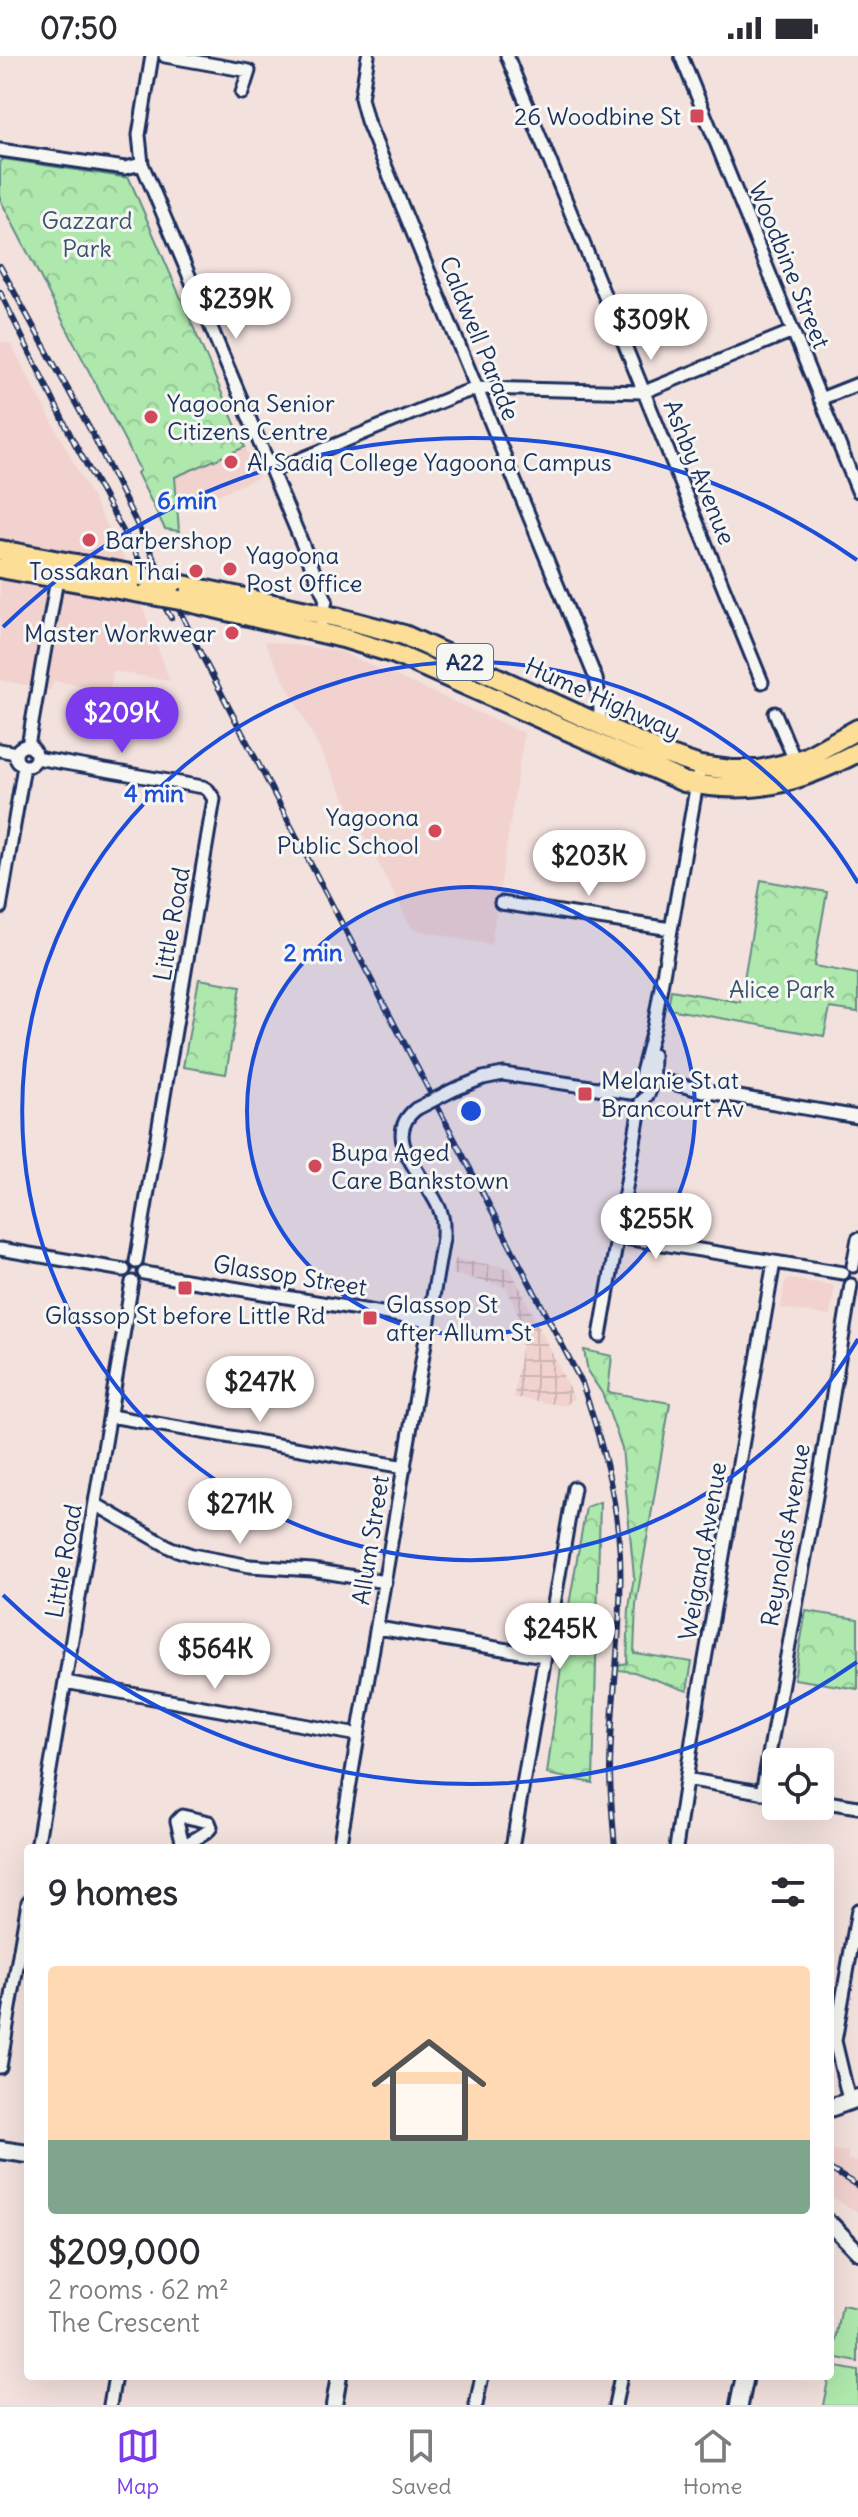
<!DOCTYPE html>
<meta charset="utf-8">
<style>
:root{--surface:#fff;--page:#f7f7f7;--text:#2b2b33;--muted:#7c7c81;--line:#e1e1e2;--accent:#7c3aed}
body{margin:0;font-family:Delius,sans-serif;background:var(--page);color:var(--text);height:100vh;display:flex;flex-direction:column;font-size:30px;white-space:nowrap}
*{box-sizing:border-box;margin:0}
p{font-size:26px;color:var(--muted)}
.icon{flex:none;width:44px;height:44px;fill:none;stroke:currentColor;stroke-width:2;stroke-linecap:round;stroke-linejoin:round}
.map{position:relative;flex:1;overflow:hidden}
.panel{position:absolute;left:24px;top:1788px;width:810px;height:536px;display:flex;flex-direction:column;background:var(--surface);border-radius:8px;box-shadow:0 8px 32px #0002}
.panel>*{flex:none}
.buttons{position:absolute;left:762px;top:1692px;display:grid;gap:16px}
.buttons a{display:grid;place-items:center;width:72px;height:72px;border-radius:8px;background:var(--surface);box-shadow:0 8px 32px #0002;font-size:40px}
.price{position:absolute;translate:-50% -68px;padding:0 18px;border-radius:28px;background:#fff;color:#222;font-size:26px;line-height:52px;filter:drop-shadow(0 2px 4px #0008)}
.price::after{content:'';position:absolute;left:50%;top:48px;width:24px;height:18px;margin-left:-12px;background:inherit;clip-path:polygon(0 0,100% 0,50% 100%)}
.price.selected{background:var(--accent);color:#fff}
ul{padding:0;list-style:none}
li{display:grid;align-content:center;gap:16px;height:424px;padding:0 24px}
li span{display:grid;place-items:center;height:248px;border-radius:8px;color:#555}
li>.icon{margin-inline-start:auto}
span .icon{width:144px;height:144px;fill:#fffc;stroke-width:1}
li b{font-size:34px}
h2{display:flex;justify-content:space-between;align-items:center;height:96px;padding:0 24px;font-size:34px}
.status{display:flex;justify-content:space-between;align-items:center;height:56px;padding:0 40px;background:var(--surface);direction:ltr}
.status svg{height:22px;fill:currentColor}
.menu{display:flex;justify-content:space-around;align-items:center;height:112px;border-top:2px solid var(--line);background:var(--surface);font-size:22px;color:var(--muted)}
.menu a{display:grid;justify-items:center;gap:4px}
.menu .selected{color:var(--accent)}
.map>svg:first-child{display:block}
.built{fill:#f1d2ce}
.industrial{fill:url(#industrial-grid)}
.green{fill:#aee8ac;stroke:#648c85;stroke-width:2}
.park{fill:url(#park-crowns);stroke:#648c85;stroke-width:2}
.lines{fill:none;stroke-linecap:round;stroke-linejoin:round}
.minor-casing{stroke:#1b2f5e;stroke-width:17}
.tertiary-casing{stroke:#1b2f5e;stroke-width:20}
.secondary-casing{stroke:#1b2f5e;stroke-width:22}
.trunk-casing{stroke:#1b2f5e;stroke-width:24}
.minor{stroke:#f6f6f2;stroke-width:11}
.tertiary{stroke:#f6f6f2;stroke-width:14}
.secondary{stroke:#f6f6f2;stroke-width:16}
.trunk{stroke:#fcde96;stroke-width:18}
.rail-casing{stroke:#1b2f5e;stroke-width:6}
.rail{stroke:#f6f6f2;stroke-width:3;stroke-dasharray:9;stroke-linecap:butt}
.minor-bridge-casing{stroke:#1b2f5e;stroke-width:17;stroke-linecap:butt}
.trunk-bridge-casing{stroke:#1b2f5e;stroke-width:24;stroke-linecap:butt}
.minor-bridge{stroke:#f6f6f2;stroke-width:11}
.trunk-bridge{stroke:#fcde96;stroke-width:18}
.ring{fill:none;stroke:#1d4ed8;stroke-width:4}
.poi-dot{fill:#d1495b;stroke:#f6f6f2;stroke-width:3}
.labels{text-anchor:middle;dominant-baseline:central;stroke-width:6;stroke-linejoin:round;paint-order:stroke}
.shield{fill:#f6f6f2;stroke:#5d6b8a;stroke-width:2}
.shield-label{font-size:22px;font-weight:bold;fill:#1b2f5e}
.poi-label{font-size:24px;fill:#1b2f5e;stroke:#f6f6f2;text-anchor:start}
.park-label{font-size:24px;fill:#38546e;stroke:#f6f6f2}
.street-label{font-size:24px;fill:#1b2f5e;stroke:#f6f6f2}
.centre{fill:#1d4ed8;stroke:#f6f6f2;stroke-width:4}
.ring-label{font-size:24px;text-anchor:middle;font-weight:bold;fill:#1d4ed8;stroke:#f6f6f2;stroke-width:6;stroke-linejoin:round;paint-order:stroke}
</style>
<div class="status"><b>07:50</b><svg viewBox="0 0 49 12"><path d="M0 12V9h3v3zM5 12V6h3v6zM10 12V3h3v9zM15 12V0h3v12zM26 1h20v11H26zM47 4h2v5h-2z"/></svg></div>
<div class="map">
<svg width="858" height="2349" viewBox="0 0 858 2349">
<defs>
<pattern id="industrial-grid" width="8" height="8" patternUnits="userSpaceOnUse" patternTransform="scale(2)"><rect width="8" height="8" fill="#f1d2ce"/><path d="M0 4h8M4 0v8" fill="none" stroke="#ceb5b3"/></pattern>
<pattern id="park-crowns" width="20" height="18" patternUnits="userSpaceOnUse" patternTransform="scale(2)"><rect width="20" height="18" fill="#aee8ac"/><path d="M2 6a3 3 0 1 1 6 0M12 15a3 3 0 1 1 6 0" fill="none" stroke="#95c796"/></pattern>
</defs>
<rect width="100%" height="100%" fill="#f3e1dd"/>
<filter id="ink" filterUnits="userSpaceOnUse"><feTurbulence type="fractalNoise" baseFrequency=".0125" numOctaves="2"/><feDisplacementMap in="SourceGraphic" scale="16" xChannelSelector="R" yChannelSelector="G"/><feConvolveMatrix kernelMatrix="1 2 1 2 8 2 1 2 1" color-interpolation-filters="sRGB"/></filter>
<g filter="url(#ink)">
<path class="built" d="M0,286L11,288L126,506L170,625L113,615L110,633L53,625L51,634L0,624Z
M245,391L259,421L192,450L176,438L175,421Z
M264,585L339,595L524,677L491,889L412,873Z
M788,1223L832,1229L834,1232L830,1260L781,1252L785,1225Z
M830,2094L848,2096L847,2104L858,2106V2156L830,2140Z"/>
<path class="industrial" d="M455,1203L510,1212L574,1342L565,1350L514,1341L524,1272L506,1231L452,1218Z"/>
<path class="green" d="M842,2250L858,2253V2306L833,2301Z
M831,2310L858,2315V2349H823Z"/>
<path class="park" d="M4,103L129,122L245,391L175,421L179,475L165,473L137,417L140,414L0,143V106Z
M761,824L827,836L814,910L858,918V956L830,952L824,980L668,953L671,934L740,946Z
M199,923L241,930L226,1018L183,1011Z
M584,1294L612,1300L608,1336L670,1347L636,1548L634,1597L692,1606L687,1635L634,1616L618,1614L619,1609L627,1607L629,1552L634,1521L622,1392L602,1337L588,1316Z
M600,1446L593,1727L547,1718L569,1549L586,1451Z
M806,1555L858,1563V1633L794,1623Z"/>
<g class="lines">
<defs>
<path id="minor" d="M152,0L139,79L142,108L326,544L322,565
M165,0L249,15L242,37
M368,0L361,42L367,65L596,623L599,640L601,669
M507,0L762,626
M681,0L858,435
M0,94L125,112L142,108
M820,343L858,328
M272,415L454,340L477,332L644,336L793,275
M775,657L795,705
M16 700a10 10 0 1 1 20 0a10 10 0 1 1-20 0Z
M28,690L58,517
M0,694L16,697
M36,702L203,731L208,734L214,743L136,1206
M501,847L671,873
M0,852L24,710
M653,1022L703,1035L858,1061
M453,1034L483,1022L503,1018L631,1037
M631,1037L634,1030L639,1028L654,970L700,710
M641,1046C656,1035 652,1015 653,999
M619,1181L843,1217
M0,1193L124,1214
M853,1210L858,1183
M144,1217L429,1265
M600,1280L641,1046
M110,1360L405,1411
M95,1448L171,1492L192,1499L250,1510L312,1514L385,1526
M378,1572L544,1600
M65,1626L358,1679
M686,1723L776,1739
M762,1737L819,1424L851,1229
M820,1745L858,1751
M37,1792L132,1226
M184,1792L177,1765L182,1760L209,1766L211,1771C206,1780 192,1782 184,1791
M339,1792L443,1182C443,1174 444,1165 441,1157C431,1124 377,1084 416,1053
M512,1792L574,1432
M676,1792L699,1638L774,1206
M0,2011L28,1846
M849,2044L835,1985L858,1854
M110,2349L115,2320
M476,2349L482,2320
M615,2349L621,2320"/>
<path id="tertiary" d="M830,2167L858,2196
M334,2349L339,2320"/>
<path id="secondary" d="M830,2052L858,2042
M0,2094L28,2098
M739,2349L745,2320"/>
<path id="trunk" d="M0,494L141,520
M0,512L146,538
M173,527L340,562L404,579L601,669L665,698L700,710L731,714H759L781,709L807,701L858,673
M180,544L343,582L395,598L684,726C752,740 798,727 858,696"/>
</defs>
<use href="#minor" class="minor-casing"/>
<use href="#tertiary" class="tertiary-casing"/>
<use href="#secondary" class="secondary-casing"/>
<use href="#trunk" class="trunk-casing"/>
<use href="#minor" class="minor"/>
<use href="#tertiary" class="tertiary"/>
<use href="#secondary" class="secondary"/>
<use href="#trunk" class="trunk"/>
<defs>
<path id="rail" d="M0,210L92,377L202,600L582,1327C601,1384 617,1439 620,1499C623,1570 611,1642 610,1713C610,1739 613,1766 615,1792
M0,236L74,386L171,562
M830,2113L858,2130"/>
</defs>
<use href="#rail" class="rail-casing"/>
<use href="#rail" class="rail"/>
<defs>
<path id="minor-bridge" d="M416,1053L453,1034"/>
<path id="trunk-bridge" d="M141,520L173,527
M146,538L180,544"/>
</defs>
<use href="#minor-bridge" class="minor-bridge-casing"/>
<use href="#trunk-bridge" class="trunk-bridge-casing"/>
<use href="#minor-bridge" class="minor-bridge"/>
<use href="#trunk-bridge" class="trunk-bridge"/>
</g>
</g>
<circle cx="471" cy="1055" r="224" fill="#1d4ed8" fill-opacity=".12"/>
<g class="ring">
<circle cx="471" cy="1055" r="224"/>
<path d="M858 1283A449 449 0 1 1 858 827"/>
<path d="M857 1606A673 673 0 0 1 3 1539M3 571A673 673 0 0 1 857 504"/>
</g>
<g class="poi-dot">
<rect x="689" y="52" width="16" height="16" rx="4"/>
<circle cx="151" cy="361" r="8"/>
<circle cx="231" cy="406" r="8"/>
<circle cx="89" cy="484" r="8"/>
<circle cx="230" cy="513" r="8"/>
<circle cx="196" cy="515" r="8"/>
<circle cx="232" cy="577" r="8"/>
<circle cx="435" cy="775" r="8"/>
<rect x="577" y="1030" width="16" height="16" rx="4"/>
<circle cx="315" cy="1110" r="8"/>
<rect x="177" y="1224" width="16" height="16" rx="4"/>
<rect x="362" y="1254" width="16" height="16" rx="4"/>
</g>
<g class="labels">
<rect class="shield" x="437" y="588" width="56" height="36" rx="6"/>
<g class="shield-label">
<text x="465" y="606">A22</text>
</g>
<g class="poi-label">
<text x="681" y="60" text-anchor="end">26 Woodbine St</text>
<text x="167" y="347">Yagoona Senior<tspan x="167" dy="28">Citizens Centre</tspan></text>
<text x="247" y="406">Al Sadiq College Yagoona Campus</text>
<text x="105" y="484">Barbershop</text>
<text x="246" y="499">Yagoona<tspan x="246" dy="28">Post Office</tspan></text>
<text x="180" y="515" text-anchor="end">Tossakan Thai</text>
<text x="216" y="577" text-anchor="end">Master Workwear</text>
<text x="419" y="761" text-anchor="end">Yagoona<tspan x="419" dy="28">Public School</tspan></text>
<text x="601" y="1024">Melanie St at<tspan x="601" dy="28">Brancourt Av</tspan></text>
<text x="331" y="1096">Bupa Aged<tspan x="331" dy="28">Care Bankstown</tspan></text>
<text x="386" y="1248">Glassop St<tspan x="386" dy="28">after Allum St</tspan></text>
<text x="185" y="1259" text-anchor="middle">Glassop St before Little Rd</text>
</g>
<g class="park-label">
<text x="87" y="164">Gazzard<tspan x="87" dy="28">Park</tspan></text>
<text x="782" y="933">Alice Park</text>
</g>
<g class="street-label">
<text transform="translate(790 209) rotate(68)">Woodbine Street</text>
<text transform="translate(480 282) rotate(68)">Caldwell Parade</text>
<text transform="translate(700 416) rotate(68)">Ashby Avenue</text>
<text transform="translate(603 642) rotate(24)">Hume Highway</text>
<text transform="translate(171 868) rotate(-80)">Little Road</text>
<text transform="translate(290 1219) rotate(9)">Glassop Street</text>
<text transform="translate(785 1479) rotate(-80)">Reynolds Avenue</text>
<text transform="translate(370 1484) rotate(-81)">Allum Street</text>
<text transform="translate(702 1495) rotate(-80)">Weigand Avenue</text>
<text transform="translate(63 1505) rotate(-80)">Little Road</text>
</g>
</g>
<circle cx="471" cy="1055" r="12" class="centre"/>
<g class="ring-label">
<text x="187" y="453">6 min</text>
<text x="154" y="746">4 min</text>
<text x="313" y="905">2 min</text>
</g>
</svg>
<div class="buttons">
<a><svg class="icon" aria-label="locate" viewBox="0 0 24 24"><circle cx="12" cy="12" r="6"/><path d="M12 2v4M12 18v4M2 12h4M18 12h4"/></svg></a>
</div>
<b class="price" style="left:236px;top:285px">$239K</b>
<b class="price" style="left:651px;top:306px">$309K</b>
<b class="price selected" style="left:122px;top:699px">$209K</b>
<b class="price" style="left:589px;top:842px">$203K</b>
<b class="price" style="left:656px;top:1205px">$255K</b>
<b class="price" style="left:260px;top:1368px">$247K</b>
<b class="price" style="left:240px;top:1490px">$271K</b>
<b class="price" style="left:560px;top:1615px">$245K</b>
<b class="price" style="left:215px;top:1635px">$564K</b>
<section class="panel">
<h2>9 homes<svg class="icon" aria-label="filters" viewBox="0 0 24 24"><path d="M4 7h16M4 17h16"/><circle cx="9" cy="7" r="2"/><circle cx="15" cy="17" r="2"/></svg></h2>
<ul>
<li><span style="background:linear-gradient(#ffd9b3 70%,#7fa58c 0)"><svg class="icon" aria-label="home" viewBox="0 0 24 24"><path d="M3 11l9-7 9 7M6 9v11h12V9"/></svg></span><div><b>$209,000</b><p>2 rooms · 62 m²</p><p>The Crescent</p></div></li>
</ul>
</section>
</div>
<nav class="menu">
<a class="selected"><svg class="icon" aria-label="map" viewBox="0 0 24 24"><path d="M3 6l6-2 6 2 6-2v14l-6 2-6-2-6 2zM9 4v14M15 6v14"/></svg>Map</a>
<a><svg class="icon" aria-label="saved" viewBox="0 0 24 24"><path d="M7 4h10v16l-5-4-5 4z"/></svg>Saved</a>
<a><svg class="icon" aria-label="home" viewBox="0 0 24 24"><path d="M3 11l9-7 9 7M6 9v11h12V9"/></svg>Home</a>
</nav>
